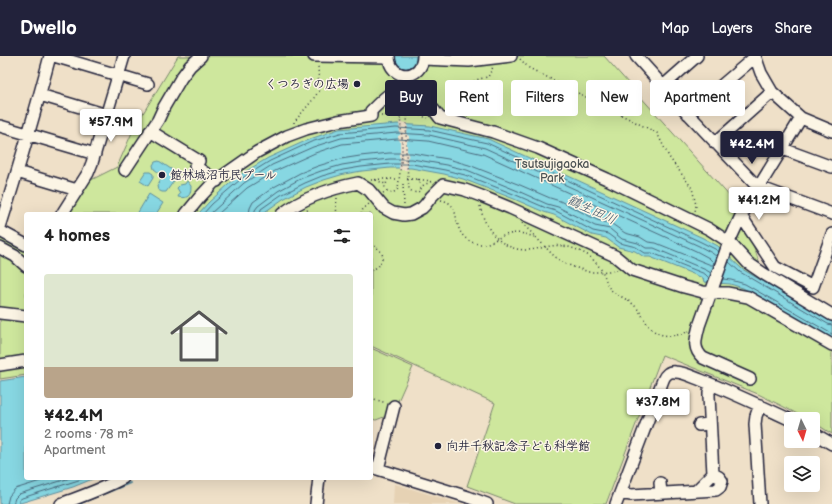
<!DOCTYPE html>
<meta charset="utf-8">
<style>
:root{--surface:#fff;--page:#f2f2f2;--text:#222;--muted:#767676;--accent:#22223b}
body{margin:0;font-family:"Balsamiq Sans","Klee One",sans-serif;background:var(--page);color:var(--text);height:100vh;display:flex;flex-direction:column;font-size:15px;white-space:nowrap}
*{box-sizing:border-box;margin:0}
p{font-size:13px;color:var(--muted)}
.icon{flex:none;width:22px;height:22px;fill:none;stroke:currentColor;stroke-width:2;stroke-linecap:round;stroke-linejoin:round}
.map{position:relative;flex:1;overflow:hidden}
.side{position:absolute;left:24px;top:156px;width:349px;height:268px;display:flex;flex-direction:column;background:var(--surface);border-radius:4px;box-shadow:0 4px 16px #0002}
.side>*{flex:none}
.top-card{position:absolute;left:385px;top:24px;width:380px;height:36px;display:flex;gap:8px}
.needle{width:26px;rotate:175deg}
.tools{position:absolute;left:784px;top:356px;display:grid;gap:8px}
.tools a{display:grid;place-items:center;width:36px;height:36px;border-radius:4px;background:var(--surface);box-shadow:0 4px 16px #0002;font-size:20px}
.price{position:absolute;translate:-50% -34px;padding:0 9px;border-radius:4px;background:#fff;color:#222;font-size:13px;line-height:26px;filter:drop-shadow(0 1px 2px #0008)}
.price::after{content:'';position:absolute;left:50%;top:24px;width:12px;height:9px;margin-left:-6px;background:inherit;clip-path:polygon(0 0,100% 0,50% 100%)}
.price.selected{background:var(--accent);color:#fff}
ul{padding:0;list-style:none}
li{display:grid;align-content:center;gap:8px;height:212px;padding:0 20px}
li span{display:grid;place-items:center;height:124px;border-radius:4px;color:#555}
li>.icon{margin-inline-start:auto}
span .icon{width:72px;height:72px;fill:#fffc;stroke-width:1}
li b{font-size:17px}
h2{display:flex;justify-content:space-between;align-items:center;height:48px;padding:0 20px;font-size:17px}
.tag{padding:0 14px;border-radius:4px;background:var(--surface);box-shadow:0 4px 16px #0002;font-size:14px;line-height:36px}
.tag.selected{background:var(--accent);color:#fff}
header{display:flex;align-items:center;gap:24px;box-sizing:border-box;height:56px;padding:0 20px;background:var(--accent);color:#fff}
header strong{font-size:19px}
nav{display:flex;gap:22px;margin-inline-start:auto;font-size:14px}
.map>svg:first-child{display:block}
.built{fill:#e6d2b4}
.green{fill:#cee79d;stroke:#78846c}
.water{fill:#87d7e2;stroke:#5f8f9f}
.pier{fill:#efe0c8}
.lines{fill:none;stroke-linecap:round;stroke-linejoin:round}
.shore{stroke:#4a6a7e;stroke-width:1}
.stream{stroke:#5f8f9f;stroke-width:2}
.minor-casing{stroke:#22223b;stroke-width:14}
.path{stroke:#22223b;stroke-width:1.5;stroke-dasharray:1 3;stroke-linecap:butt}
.minor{stroke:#fcf5e5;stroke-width:11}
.poi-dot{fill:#22223b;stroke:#fcf5e5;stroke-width:1.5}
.labels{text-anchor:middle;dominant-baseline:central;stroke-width:3;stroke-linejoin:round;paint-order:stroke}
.poi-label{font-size:12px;font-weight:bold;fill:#22223b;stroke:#fcf5e5;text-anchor:start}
.park-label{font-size:12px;fill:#4d5354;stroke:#fcf5e5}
.water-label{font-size:13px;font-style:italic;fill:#40586d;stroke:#fcf5e5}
</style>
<header>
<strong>Dwello</strong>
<nav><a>Map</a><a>Layers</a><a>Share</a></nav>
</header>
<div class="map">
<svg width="832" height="448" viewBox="0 0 832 448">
<rect width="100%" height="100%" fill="#efe0c8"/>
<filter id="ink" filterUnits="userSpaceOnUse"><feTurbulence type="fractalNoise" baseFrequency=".025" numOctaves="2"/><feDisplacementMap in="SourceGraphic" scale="8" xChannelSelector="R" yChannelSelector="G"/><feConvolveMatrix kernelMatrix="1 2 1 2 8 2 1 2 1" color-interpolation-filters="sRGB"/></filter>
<g filter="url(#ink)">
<path class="built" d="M394,428H395L461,448H393Z"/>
<path class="green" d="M178,0H604L741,153L760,209L832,254V378L813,366V363H807L782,350L758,338L662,299L606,448H515L467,430L495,347L371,290V158H67L89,125L117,111L134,72Z
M0,182L26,194V319L0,323Z
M371,292L413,311L398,345L397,356L376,364L371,363Z"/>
<path class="water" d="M393,0H416C416,11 407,15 398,11Z
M397,68L430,70L488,83L703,182L718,190L742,213L832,266V283L743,232L730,228L704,226L703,222L650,201H644L635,195L618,191L606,182L592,179L554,159L544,156L514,143L463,123L444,118L411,112H390L362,115L344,118L324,124L306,131L283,143L262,158H198L209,146L238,120L268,102L310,83L339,73Z
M159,105L177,117L178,119L166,136H162L158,134L157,130L162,121V119L154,113L153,109L155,106Z
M146,116H150L153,118V122L148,130L140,125Z
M187,125L191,130C191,140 188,143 178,141L180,137L177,132L180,129L185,128Z
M149,138L163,147L156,158H137Z
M26,321V422H95L73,431L17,448H0V325Z"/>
<path class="pier" d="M399,66L408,67L407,79L409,80V84L407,85V95L409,97L408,101L407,102L408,114H399L400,102L399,100V97L400,96V85L398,83V80L400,79Z"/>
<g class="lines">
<path class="shore" d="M203,158L212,148L241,123L270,105L311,86L340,77L396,72L429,74L487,87L701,186L715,193L719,196
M210,158L244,127L272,109L313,91L341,82L397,77L429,79L485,92L699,190L712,197L717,201
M218,158L247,132L275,115L315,97L342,88L397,83L428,85L483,98L696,195L709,202L714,207L713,209H711L656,187L648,186L640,181L625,177L612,168L597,164L560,145L550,142L520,129L469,109L448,103L412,97H389L360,100L341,103L318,110L300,117L274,131L253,146L250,152L249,158
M255,158V154L258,150L278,135L302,122L321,115L342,109L361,106L390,103H412L446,109L467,114L518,135L547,148L558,151L595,170L610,173L622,183L638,187L646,192H654L706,214L711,217
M260,158L261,153L281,139L305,127L322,120L343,114L361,111L390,108H412L445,114L465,119L516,139L546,152L556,155L593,175L608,178L620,187L636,191L645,197H652L705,218L709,222
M729,206L740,216L828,268L832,269
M723,223L731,224L745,228L832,278
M7,448L9,440L15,433L50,422
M13,448L15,442L19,438L70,422
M19,448V444L22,442L85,422"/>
<path class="stream" d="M81,448V447L130,427"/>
<defs>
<path id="minor" d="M54,0L148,28
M314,0L389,1
M389,0C389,25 423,25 423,0
M636,0L680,49L753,126L759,131L832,158
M755,0L761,17L772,36L801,62L832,75
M423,3L469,5L511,0
M663,30L697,0
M40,39L107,59
M688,58L755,1
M801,62L741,160L775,211L813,231L832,178
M0,70L95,98
M150,75L199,105L195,110L217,125
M715,87L772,36
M783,93L832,111
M125,114L158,64L164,51L181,22L190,10L201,0
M17,116L77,134
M62,158L88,117L92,107L124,0
M186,158L200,141L214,126L257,96L287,80L306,73L338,65L371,60V55C378,48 394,31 404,32C419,33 432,51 440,62L493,76L538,92L607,123L709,173L729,186L748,207L764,218L832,259
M282,158C303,142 333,132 358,127L369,134L384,152L393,157L404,159L411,158L422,152L425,149L431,141L443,129L465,134L481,140L510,152L615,200L632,214L684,231L703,236L727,237L748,241L832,289
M741,160L729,186L699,270C696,283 692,292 703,302L750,323
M0,171C18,114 35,57 50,0
M0,175L26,189
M0,192L15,200L26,210
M0,257L26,260
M0,309L26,305
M760,349L756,360L755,368L760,448
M699,369L710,368
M813,377L832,388
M371,411L468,441L487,448
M378,413L394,350
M660,427L661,437
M696,435L713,418L709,340V336L712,329
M620,437L631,439L716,434L720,431L722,425L719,421L713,418
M61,448C82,440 103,433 123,422
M316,448L319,422
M616,448L663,324C665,319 669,315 675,316C683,316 693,321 701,324C731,336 761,350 791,364"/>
</defs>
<use href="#minor" class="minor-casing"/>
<path class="path" d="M520,3L529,12L657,77L669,101L692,132L696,149L695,156
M414,46L408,52L406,82V98L409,133C414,138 420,138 422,130L432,125
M422,54L420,57L416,58L428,62
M404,55V41
M391,59H399
M408,59L416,58
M381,60L391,59V57L386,54V52
M468,60C459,50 461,34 473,26C477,23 483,22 488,21L493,11
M294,67V66L311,46L319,35L318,8
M407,123H415L431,125
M418,123L422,130
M371,124L383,123H399
M376,124L385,128
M403,128L404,150
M387,135L385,131L388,123
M383,137L387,135L392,137L396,135L398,133L402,99V82L399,49L395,46
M337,142L336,151L337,158
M441,144C465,148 448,176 472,186C488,193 496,180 510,178C519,176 526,178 534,181
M480,150C485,174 501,194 527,194C535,194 543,191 551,190C564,188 578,193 589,200C595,205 601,212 604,219C606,224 607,229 610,233C616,239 628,243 635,250C641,256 644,264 649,270C659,283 676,281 689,275
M305,158L308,153
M361,158L363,153L369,148
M522,167L554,200L562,206L571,210L589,216H599L618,214
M371,187C381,196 387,196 378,211L371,214
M371,342L386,347"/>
<use href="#minor" class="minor"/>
</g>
</g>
<g class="poi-dot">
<circle cx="357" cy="28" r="4"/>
<circle cx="162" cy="119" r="4"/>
<circle cx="438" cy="390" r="4"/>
</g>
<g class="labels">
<g class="poi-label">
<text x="349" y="28" text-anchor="end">くつろぎの広場</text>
<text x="170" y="119">館林城沼市民プール</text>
<text x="446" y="390">向井千秋記念子ども科学館</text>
</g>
<g class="park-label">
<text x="552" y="108">Tsutsujigaoka<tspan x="552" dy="14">Park</tspan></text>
</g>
<g class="water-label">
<text transform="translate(592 154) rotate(25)">鶴生田川</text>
</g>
</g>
</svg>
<div class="tools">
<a><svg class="needle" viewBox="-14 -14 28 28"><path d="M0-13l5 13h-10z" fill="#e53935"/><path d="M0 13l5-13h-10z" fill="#767676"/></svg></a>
<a><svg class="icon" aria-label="layers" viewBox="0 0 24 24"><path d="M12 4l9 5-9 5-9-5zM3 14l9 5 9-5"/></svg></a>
</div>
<b class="price" style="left:111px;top:87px">¥57.9M</b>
<b class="price selected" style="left:752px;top:109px">¥42.4M</b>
<b class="price" style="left:759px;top:165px">¥41.2M</b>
<b class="price" style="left:658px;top:367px">¥37.8M</b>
<div class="top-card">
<a class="tag selected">Buy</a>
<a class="tag">Rent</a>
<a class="tag">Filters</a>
<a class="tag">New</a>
<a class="tag">Apartment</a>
</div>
<section class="side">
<h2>4 homes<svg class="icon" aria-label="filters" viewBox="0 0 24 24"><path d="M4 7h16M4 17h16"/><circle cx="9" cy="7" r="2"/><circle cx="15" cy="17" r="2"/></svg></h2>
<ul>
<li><span style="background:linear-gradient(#dfe7d0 75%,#b9a48a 0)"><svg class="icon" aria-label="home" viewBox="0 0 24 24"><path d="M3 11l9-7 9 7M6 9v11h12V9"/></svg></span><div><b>¥42.4M</b><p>2 rooms · 78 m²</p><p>Apartment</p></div></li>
</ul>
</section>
</div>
